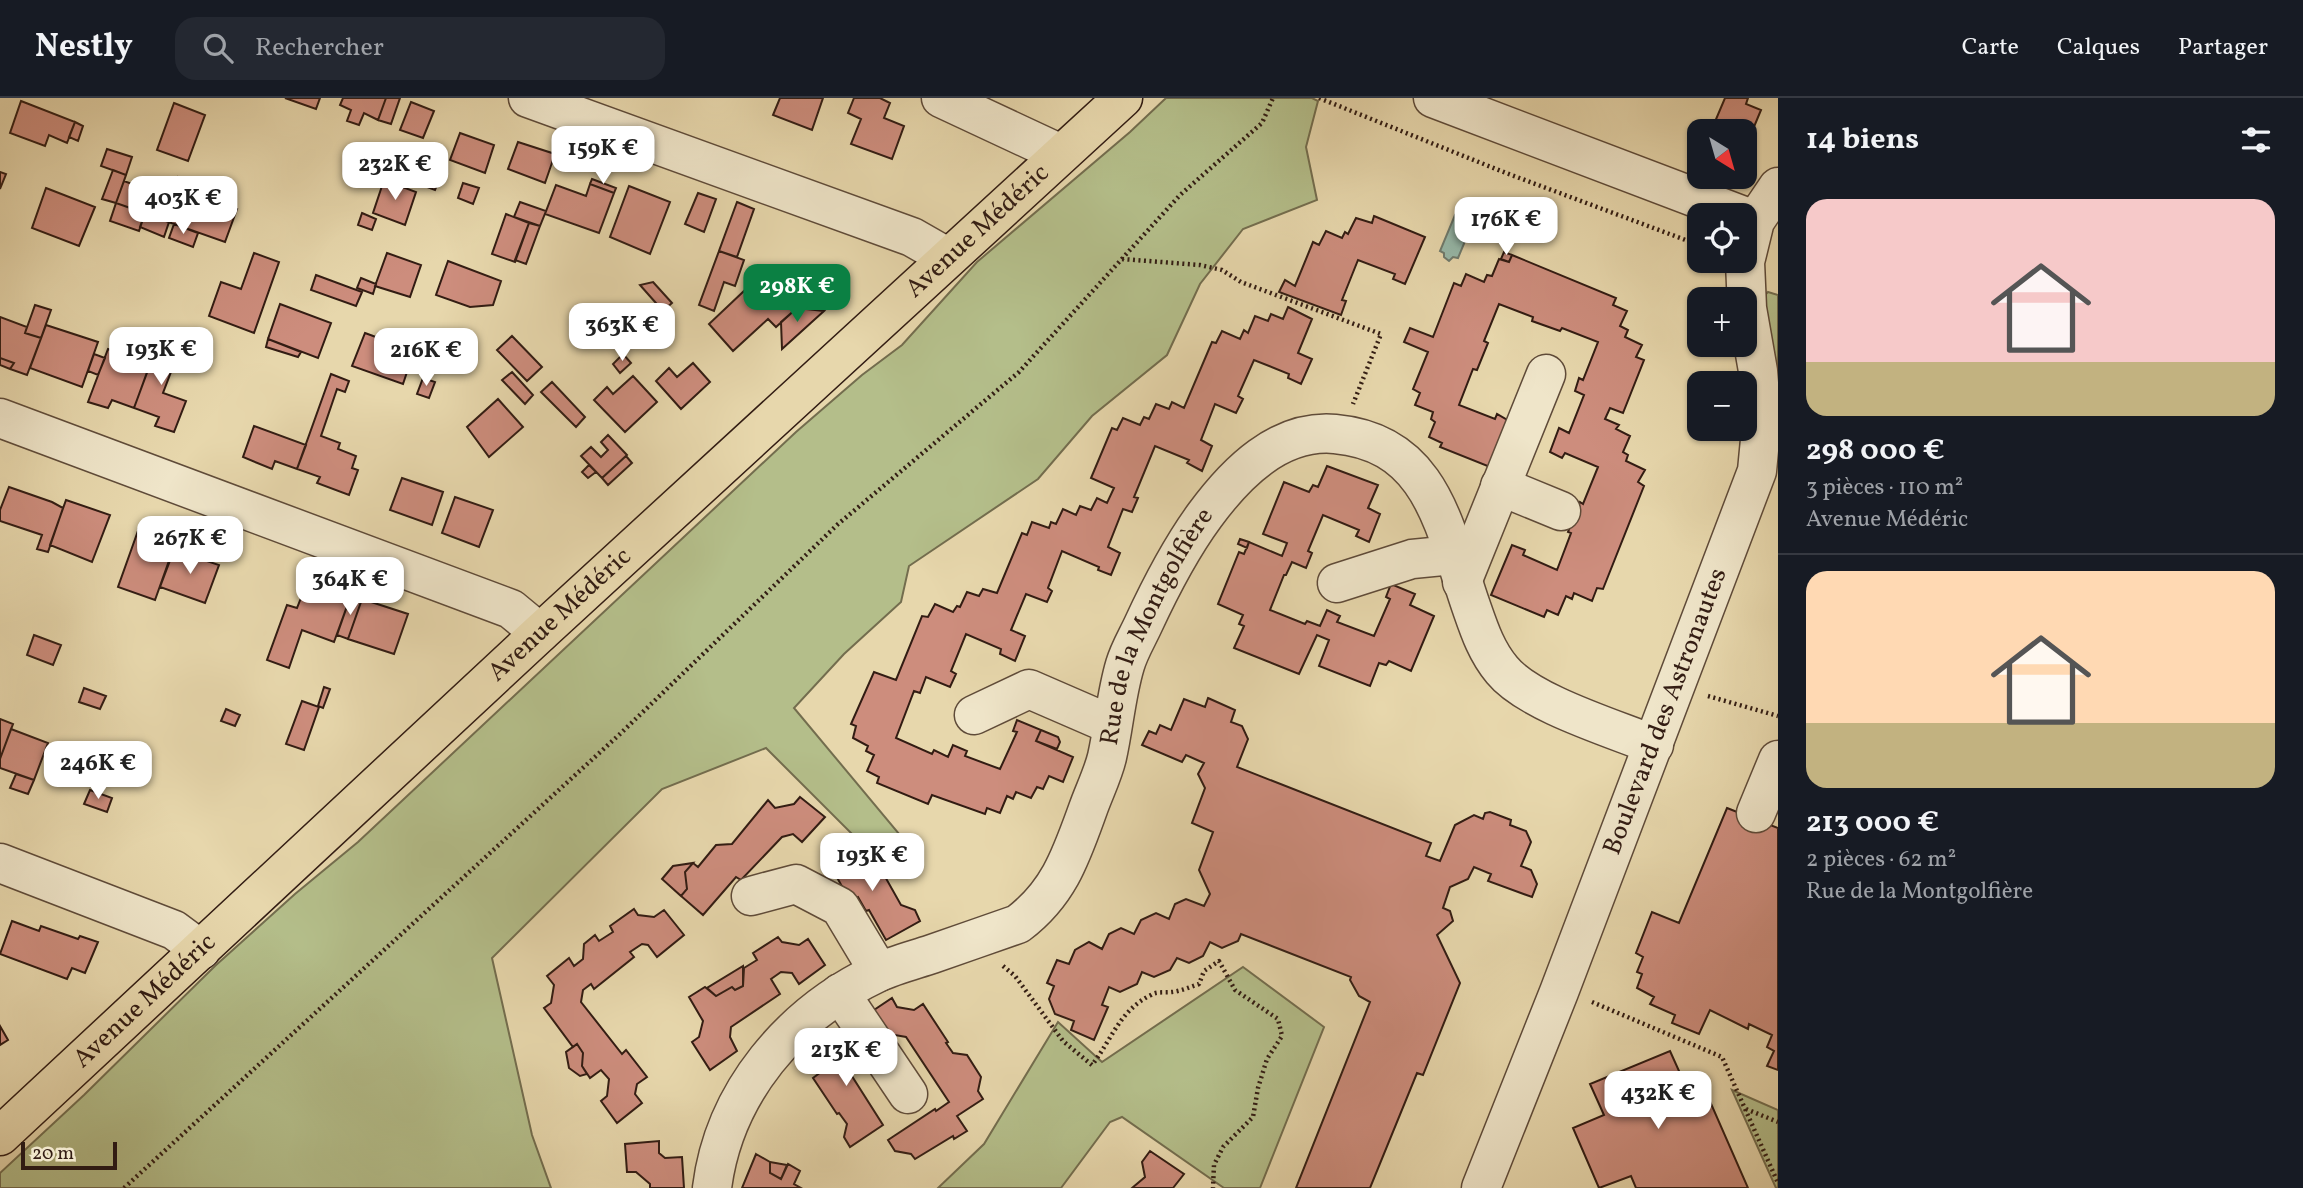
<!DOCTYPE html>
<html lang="fr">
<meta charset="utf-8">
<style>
:root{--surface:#171b24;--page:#242831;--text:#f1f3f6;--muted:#9ea1a6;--line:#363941;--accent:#0b8043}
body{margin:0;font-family:Vollkorn,serif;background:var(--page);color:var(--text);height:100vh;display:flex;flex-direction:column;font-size:26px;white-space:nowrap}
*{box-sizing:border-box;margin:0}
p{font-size:23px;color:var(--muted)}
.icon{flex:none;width:38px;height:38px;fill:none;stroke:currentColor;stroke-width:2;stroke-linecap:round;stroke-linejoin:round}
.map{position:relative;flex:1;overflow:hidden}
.panel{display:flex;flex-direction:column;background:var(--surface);width:525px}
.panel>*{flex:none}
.needle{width:46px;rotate:143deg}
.buttons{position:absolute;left:1687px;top:21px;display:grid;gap:14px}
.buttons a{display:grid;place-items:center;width:70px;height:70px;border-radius:14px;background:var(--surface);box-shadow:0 2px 5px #0004;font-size:35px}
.scale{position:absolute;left:21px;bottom:18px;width:96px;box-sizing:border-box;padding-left:7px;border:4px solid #321c13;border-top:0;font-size:19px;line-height:24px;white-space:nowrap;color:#321c13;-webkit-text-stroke:5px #efe5c9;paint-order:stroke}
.price{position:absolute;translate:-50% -60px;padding:0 16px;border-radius:14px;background:#fff;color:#222;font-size:23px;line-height:46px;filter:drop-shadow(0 2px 4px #0008)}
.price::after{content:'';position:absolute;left:50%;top:42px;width:21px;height:16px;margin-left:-10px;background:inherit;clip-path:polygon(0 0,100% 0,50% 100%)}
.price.selected{background:var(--accent);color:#fff}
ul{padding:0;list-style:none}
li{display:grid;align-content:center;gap:14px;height:371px;padding:0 28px}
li+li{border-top:2px solid var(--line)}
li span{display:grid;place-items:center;height:217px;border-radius:21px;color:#555}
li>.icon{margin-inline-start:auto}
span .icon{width:126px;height:126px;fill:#fffc;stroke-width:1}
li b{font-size:30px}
h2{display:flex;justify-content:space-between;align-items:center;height:84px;padding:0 28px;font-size:30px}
header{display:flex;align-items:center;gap:42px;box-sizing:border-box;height:98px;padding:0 35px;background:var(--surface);border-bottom:2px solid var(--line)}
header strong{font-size:33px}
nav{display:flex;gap:38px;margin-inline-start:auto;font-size:24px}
.search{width:490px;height:63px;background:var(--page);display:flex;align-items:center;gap:18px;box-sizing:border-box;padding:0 24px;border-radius:21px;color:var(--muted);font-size:26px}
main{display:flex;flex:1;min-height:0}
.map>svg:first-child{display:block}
.green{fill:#b4be8a;stroke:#736d4e;stroke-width:2}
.water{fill:#97baab;stroke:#6f7b6e;stroke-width:2}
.building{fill:#cd8d7d;stroke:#321c13;stroke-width:2}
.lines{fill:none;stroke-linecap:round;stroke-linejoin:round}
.minor-casing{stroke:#5f4b39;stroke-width:41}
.major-casing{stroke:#321c13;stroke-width:41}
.path{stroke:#321c13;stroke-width:4.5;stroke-dasharray:2 3.5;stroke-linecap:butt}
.minor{stroke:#efe5c9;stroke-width:38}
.major{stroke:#e7d7ac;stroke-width:38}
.labels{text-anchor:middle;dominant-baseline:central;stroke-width:7;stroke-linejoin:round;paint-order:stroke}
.street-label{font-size:26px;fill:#321c13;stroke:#efe5c9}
</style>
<header>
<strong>Nestly</strong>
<div class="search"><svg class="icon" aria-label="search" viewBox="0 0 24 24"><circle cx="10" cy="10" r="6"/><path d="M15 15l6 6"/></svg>Rechercher</div>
<nav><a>Carte</a><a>Calques</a><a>Partager</a></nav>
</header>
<main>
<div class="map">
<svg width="1778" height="1090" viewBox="0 0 1778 1090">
<rect width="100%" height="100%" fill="#e7d7ac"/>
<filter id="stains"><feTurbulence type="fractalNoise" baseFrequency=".00286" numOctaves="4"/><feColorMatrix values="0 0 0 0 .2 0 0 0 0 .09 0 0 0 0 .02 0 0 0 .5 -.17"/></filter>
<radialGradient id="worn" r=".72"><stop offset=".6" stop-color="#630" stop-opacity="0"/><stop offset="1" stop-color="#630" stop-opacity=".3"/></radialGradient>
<path class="green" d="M1166,0H1312L1318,3L1306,49L1317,102L1243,131L1200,186L1167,257L1092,318L1038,381L909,468L901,504L844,556L794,610L900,737L873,757L766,650L662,691L492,860L532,1037L551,1090H0V1075L84,997L215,868L295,796L358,744L796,334L862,277L902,247L977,164L1130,34Z
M1768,194L1778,197V330L1764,198Z
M1243,869L1324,929L1260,1090H1224L1122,1019L1110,1024L1061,1090H938L984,1046L1058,924L1102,964Z
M1732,992L1778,1012V1090H1776Z"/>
<path class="water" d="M1455,117L1473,124L1458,160L1453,159L1449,163L1444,159V155L1440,153Z"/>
<path class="building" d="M285,0H320L316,11Z
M343,0H386L378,22L364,15L359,27L347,23L351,12L340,7Z
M386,0H400L391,26L378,22Z
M780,0H823L812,32L773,17Z
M854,0H880L890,5L884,20L904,28L892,61L851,46L861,21L848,15Z
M1725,0H1748L1746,6L1761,12L1746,48L1745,33H1711Z
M21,3L75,24L67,45L49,37L45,48L10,35Z
M411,4L434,13L423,40L400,32Z
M174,5L205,17L188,63L157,52Z
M75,24L83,28L78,43L69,39Z
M460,35L494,47L485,75L450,62Z
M518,44L555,56L545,85L508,71Z
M107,51L132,59L126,77L101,68Z
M428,61L445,68L435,92L419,86Z
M409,66L425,71L419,86L403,80Z
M113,72L126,77L116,105L102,101Z
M0,74L6,76L0,91Z
M178,79L186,81L171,125L116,105L124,83L162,97L168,83L176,86Z
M592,81L616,90L614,95L590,86Z
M384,82L416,94L405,127L373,115Z
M463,85L479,90L473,106L458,100Z
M590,86L614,95L599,135L545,116L556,87L586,98Z
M629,88L670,104L650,156L610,139Z
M46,90L95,109L79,148L32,130Z
M183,90L237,111L225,144L171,125Z
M698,95L716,101L704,134L685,126Z
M520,104L546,113L540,128L514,119Z
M737,104L754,111L737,159L719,153Z
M116,105L145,115L139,133L110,123Z
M145,115L169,124L164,139L140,129Z
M362,115L376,121L372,132L358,127Z
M506,116L529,125L515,164L492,156Z
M1374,118L1425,139L1405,186L1393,181L1395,176L1358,162L1342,202L1346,203L1341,217L1279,194L1285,182L1295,188L1313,144L1319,147L1326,133L1342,140L1345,134L1348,136L1356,120L1372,125Z
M529,125L540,128L526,166L515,162Z
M174,126L198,135L193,149L169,140Z
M719,153L744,162L735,188L724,184L714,213L699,207Z
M1504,154L1512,157L1509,164L1501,161Z
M254,155L279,164L254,235L209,218L221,184L241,191Z
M387,155L421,167L410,199L375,188Z
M1512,157L1616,200L1613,207L1627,213L1620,228L1628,232L1625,239L1642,247L1636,259L1644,262L1623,315L1610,310L1605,321L1619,327L1616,331L1630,338L1623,354L1628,357L1626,363L1645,372L1638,384L1644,388L1603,491L1597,490L1592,503L1574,495L1572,501L1566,498L1558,517L1547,512L1544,519L1491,497L1512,447L1525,452L1523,457L1557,472L1571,435L1568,434L1580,404L1583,406L1598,369L1565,355L1562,360L1550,354L1559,330L1569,335L1584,297L1575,293L1579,280L1583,282L1598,244L1562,230L1560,233L1532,223L1533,219L1499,206L1484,243L1488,245L1477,272L1473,271L1459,307L1495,321L1497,316L1509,323L1490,369L1440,349L1442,345L1429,339L1435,324L1431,321L1433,314L1415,307L1420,295L1413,291L1428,254L1404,244L1410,230L1433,239L1454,185L1461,188L1466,176L1484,184L1487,177L1492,178L1499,161L1509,164Z
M448,163L501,183L493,207L470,209L436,197Z
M316,177L362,194L356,208L311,192Z
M361,180L376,186L373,196L357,190Z
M653,184L672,205L663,213L640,187Z
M755,189L780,192L797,210L776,229L768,221L733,253L709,226L744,193L747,196Z
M280,206L331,225L318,260L268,241Z
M35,207L51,212L41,240L25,235Z
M1288,209L1312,221L1298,255L1312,261L1301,286L1288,280L1289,276L1254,262L1238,298L1243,301L1236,315L1215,306L1201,342L1212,348L1202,373L1187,365L1189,362L1155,348L1134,399L1138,400L1132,414L1123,411L1108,449L1120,455L1111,477L1098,472L1099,469L1062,453L1048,490L1052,493L1047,504L1026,496L1011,532L1025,538L1015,563L1000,556L1001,551L966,536L951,573L956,576L950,589L926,579L920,595L914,593L896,640L932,656L934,652L948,659L953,647L967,653L965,658L1000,671L1017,634L1013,633L1017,622L1041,632L1036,643L1073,659L1063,684L1049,678L1043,691L1037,689L1031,700L1016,694L1013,701L1007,698L1000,715L987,710L985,716L932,697L928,706L877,685L879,679L867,673L874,657L866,653L868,648L853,640L856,628L851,626L874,574L896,582L922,518L928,519L935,506L953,514L957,508L960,509L967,494L979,498L983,491L997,495L1022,435L1027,437L1032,424L1049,430L1051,424L1056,426L1063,411L1076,417L1080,408L1091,412L1097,400L1107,405L1114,390L1091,380L1112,330L1117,332L1123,320L1140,327L1144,319L1149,321L1156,306L1169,311L1172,304L1184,310L1212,244L1216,245L1222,233L1240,241L1244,232L1248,235L1255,218L1268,223L1271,216L1283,221Z
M797,210L824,213L782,251L781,224Z
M0,219L27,229L25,235L41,240L27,277L10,271L14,265L0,260Z
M46,227L98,244L82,289L30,270Z
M365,235L414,253L403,286L352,268Z
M161,237L182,245L163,295L186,303L174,334L155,328L159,319L134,310Z
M512,238L542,269L527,283L497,252Z
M268,241L301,254L298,259L266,249Z
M108,251L150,266L134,310L112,302L108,310L88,304Z
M94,256L105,260L98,277L88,273Z
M623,256L631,265L620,275L613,266Z
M0,260L14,265L10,271L0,267Z
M693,265L710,284L681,311L656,283L669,270L677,279Z
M512,274L533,297L525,306L502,282Z
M331,276L349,283L345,294L337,291L321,338L340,345L338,351L356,358L352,370L358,372L349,397L317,385L320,379L297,371Z
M633,278L657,304L625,334L594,302L607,289L613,296Z
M423,280L435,284L429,300L417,296Z
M552,284L585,319L576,329L541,294Z
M498,301L523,329L489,359L467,329Z
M254,328L306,347L297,371L275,363L272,371L243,359Z
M608,337L627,357L602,380L581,358L591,349L601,359L608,352L601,344Z
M626,358L632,365L608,387L602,380Z
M589,367L596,374L588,380L582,374Z
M1327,368L1378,387L1368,410L1380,416L1369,444L1356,438L1359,432L1323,417L1308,453L1312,455L1306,470L1292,464L1286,477H1284L1270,512L1305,526L1307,523L1320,528L1327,512L1340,518L1337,524L1374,538L1390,501L1386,499L1391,486L1415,496L1410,507L1434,518L1411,573L1389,563L1386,567L1379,565L1370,588L1319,568L1329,542L1317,537L1299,576L1234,550L1244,528L1239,526L1243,517L1218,506L1239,454L1244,456L1249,444L1282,458L1287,445L1263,436L1284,384L1309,394L1313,387L1318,389Z
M402,380L443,394L432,427L390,412Z
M9,389L52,404L63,410L48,454L37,451L42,437L0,423V412Z
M455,399L493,412L479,449L442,435Z
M66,402L110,417L92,464L50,447Z
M139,430L176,443L155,502L118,489Z
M1240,441L1249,444L1247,450L1238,446Z
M174,452L219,467L205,505L160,489Z
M308,482L351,497L334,544L302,532L289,570L267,562L287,507L297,510Z
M351,497L362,501L348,541L337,537Z
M362,501L408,516L394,556L348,541Z
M34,537L61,547L53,567L27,557Z
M324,589L330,591L323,610L318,608Z
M84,590L106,598L100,611L79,604Z
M1208,600L1235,612L1231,624L1242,628L1248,641L1237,669L1431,745L1426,758L1440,763L1455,727L1474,717L1483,721L1485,715L1490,714L1511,722L1510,727L1526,733L1531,744L1521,768L1531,772L1537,786L1532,799L1488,783L1491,776L1474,769L1468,781L1450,789L1443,810L1450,813L1453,823L1437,837L1460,885L1423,977L1417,975L1370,1090H1296L1370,904L1359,898L1350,882L1351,879L1241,836L1238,843L1222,850L1210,844L1203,858L1189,865L1177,860L1170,872L1154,879L1142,874L1137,886L1120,894L1109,889L1102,907L1108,909L1094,942L1071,932L1074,923L1055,916L1049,901L1054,888L1047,885L1057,862L1069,866L1075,852L1089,844L1102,851L1109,836L1121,830L1134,836L1141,822L1156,815L1169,821L1175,806L1186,801L1204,808L1210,796L1199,772L1213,734L1192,725L1205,690L1198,676L1204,665L1186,657L1182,664L1142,647L1149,633L1156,636L1160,627L1171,632L1184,601L1205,609Z
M302,603L319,609L304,652L286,646Z
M226,611L240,617L235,628L221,623Z
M0,621L13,626L0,661Z
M11,631L48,645L34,682L0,670V661Z
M1041,632L1058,639L1060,644L1057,651L1036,643Z
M16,676L34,682L28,696L10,690Z
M90,692L112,700L107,714L84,706Z
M800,699L825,719L802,744L793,736L782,739L741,782L736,779L703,817L681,798L687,791L685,774L693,765L698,769L716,747L732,746L768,702L775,710L794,706Z
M1727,710L1778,730V972L1767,968L1774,953L1767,949L1772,937L1749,926L1748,931L1710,912L1699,936L1672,925L1675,917L1650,906L1654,899L1637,890L1642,876L1637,874L1643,859L1636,855L1652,814L1679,825Z
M853,748L865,769L883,775L901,807L915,812L920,823L886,842L869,812L866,813L858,799L850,803L834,774L831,776L824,763Z
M693,765L685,774L687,791L681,798L662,781L673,768Z
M634,811L638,817L654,819L664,812L684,837L657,859L648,847L642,846L630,854L634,859L594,891L591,886L583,892L581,904L622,956L626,952L647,979L637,986L635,996L642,1005L617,1025L601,1003L607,998L609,981L601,972L590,980L582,968L583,955L577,946L573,949L544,910L551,905L554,887L547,878L569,860L574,868L583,861L584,846L595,837L599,843L613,834L610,828Z
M12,823L39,833L41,828L78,841L80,838L98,844L85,875L72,870L67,881L0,856Z
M778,839L782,844L799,847L808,841L825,867L799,886L792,875L781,874L771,881L780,896L731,929L730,939L737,953L710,972L692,944L699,939L703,923L689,899L705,889L716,898L732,889L735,892L743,888L744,870L757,862L753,855Z
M743,868V888L735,892L732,889L716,898L707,890Z
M892,900L897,909L914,912L923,906L948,944L946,945L953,955L967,957L981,979L978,993L983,1001L957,1018L967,1033L954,1041L953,1038L915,1061L911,1056L895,1053L888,1042L935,1011L936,1013L949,1004L906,939L895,937L885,944L868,916Z
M0,928L8,942L0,947Z
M845,931L862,958L852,965L850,975L883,1027L850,1049L844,1039L847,1026L839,1015L837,1016L813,980L821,974L825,957L819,948Z
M577,946L583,955L582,968L587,976L580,978L569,970L566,954Z
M1670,953L1683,982L1698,976L1748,1090H1636L1631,1078L1599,1090L1573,1030L1604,1017L1590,986Z
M659,1043V1055L665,1060L682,1059L684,1090H650V1086L636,1074H627L625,1046Z
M1150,1053L1184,1076L1173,1090H1132L1145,1079L1142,1064Z
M756,1056L770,1064V1075L781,1081L788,1066L800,1073L794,1086L801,1090H742Z
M770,1064L787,1067L781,1081L770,1075Z"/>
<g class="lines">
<defs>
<g id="minor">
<path d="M528,0L912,139L947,159"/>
<path d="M941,0L1061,56"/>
<path d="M1433,0L1741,117"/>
<path d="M0,320L511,511L540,535"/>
<path d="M1500,388L1561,413"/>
<path d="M1462,484L1546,276"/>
<path d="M1337,485L1412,461L1453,457"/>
<path d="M974,617L1029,591L1112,627"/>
<path d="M1756,715L1778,662"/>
<path d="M0,765L174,832L201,852"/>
<path d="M751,798L796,786L840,809L879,874"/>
<path d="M840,895L908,996"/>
<path id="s1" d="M712,1090C724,994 791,916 877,875C894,867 914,862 932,856C961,846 989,836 1018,826C1059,795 1071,758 1088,711C1094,694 1103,676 1107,659C1114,628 1116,597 1125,567C1129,553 1137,540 1143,527C1161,488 1180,451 1205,417C1236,375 1279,331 1335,336C1433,345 1444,430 1471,508C1479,531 1486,553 1502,572C1529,605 1612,630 1654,647"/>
<path id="s2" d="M1481,1090L1559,894L1757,373L1762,321L1758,273L1747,210L1745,164L1755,123L1778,89"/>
</g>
<g id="major">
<path id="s3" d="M0,1038L540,535L1123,0"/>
</g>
</defs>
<use href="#minor" class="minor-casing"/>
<use href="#major" class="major-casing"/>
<path class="path" d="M1319,0L1506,75L1699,147
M1122,161L1200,167L1222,172L1241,184L1381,236L1353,306
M1708,598L1778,618
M1003,868L1015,878L1063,943L1092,967C1112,941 1120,912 1151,897C1157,893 1165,895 1172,894C1181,893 1190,889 1199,886L1204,873L1219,863L1235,892L1278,921L1282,938L1267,961L1258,990L1253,1019L1223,1049L1214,1067L1213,1090
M1592,904L1722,959L1778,1085
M1746,1011L1778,1024
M124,1090L620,636L837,427L1019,274L1180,97L1262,25L1273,0"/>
<use href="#minor" class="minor"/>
<use href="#major" class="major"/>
</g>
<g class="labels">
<g class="street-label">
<text stroke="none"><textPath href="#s3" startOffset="1332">Avenue Médéric</textPath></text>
<text stroke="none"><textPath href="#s3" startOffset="765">Avenue Médéric</textPath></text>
<text stroke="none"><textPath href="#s1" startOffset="765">Rue de la Montgolfière</textPath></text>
<text stroke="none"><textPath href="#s2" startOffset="511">Boulevard des Astronautes</textPath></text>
<text stroke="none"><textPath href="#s3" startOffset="198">Avenue Médéric</textPath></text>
</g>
</g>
<rect width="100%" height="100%" filter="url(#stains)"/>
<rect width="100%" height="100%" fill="url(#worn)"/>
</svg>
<div class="buttons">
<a><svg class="needle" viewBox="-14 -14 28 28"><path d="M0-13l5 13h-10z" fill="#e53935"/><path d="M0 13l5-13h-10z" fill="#9ea1a6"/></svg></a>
<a><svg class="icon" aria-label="locate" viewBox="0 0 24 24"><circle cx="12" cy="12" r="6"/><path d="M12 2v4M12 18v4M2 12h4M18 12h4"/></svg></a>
<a>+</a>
<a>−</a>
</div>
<div class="scale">20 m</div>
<b class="price" style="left:603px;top:88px">159K €</b>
<b class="price" style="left:395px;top:104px">232K €</b>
<b class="price" style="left:183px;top:138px">403K €</b>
<b class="price" style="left:1506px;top:159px">176K €</b>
<b class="price selected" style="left:797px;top:226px">298K €</b>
<b class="price" style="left:622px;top:265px">363K €</b>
<b class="price" style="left:161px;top:289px">193K €</b>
<b class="price" style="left:426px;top:290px">216K €</b>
<b class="price" style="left:190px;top:478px">267K €</b>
<b class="price" style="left:350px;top:519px">364K €</b>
<b class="price" style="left:98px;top:703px">246K €</b>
<b class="price" style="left:872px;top:795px">193K €</b>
<b class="price" style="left:846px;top:990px">213K €</b>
<b class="price" style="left:1658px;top:1033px">432K €</b>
</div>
<section class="panel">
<h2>14 biens<svg class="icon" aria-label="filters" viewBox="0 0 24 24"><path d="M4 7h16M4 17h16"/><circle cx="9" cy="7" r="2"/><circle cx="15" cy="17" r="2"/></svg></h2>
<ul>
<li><span style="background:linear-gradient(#f6c9c9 75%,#c2b280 0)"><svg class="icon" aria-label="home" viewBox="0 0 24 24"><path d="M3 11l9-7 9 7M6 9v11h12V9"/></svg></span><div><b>298 000 €</b><p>3 pièces · 110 m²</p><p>Avenue Médéric</p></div></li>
<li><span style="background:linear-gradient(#ffd9b3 70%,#c2b280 0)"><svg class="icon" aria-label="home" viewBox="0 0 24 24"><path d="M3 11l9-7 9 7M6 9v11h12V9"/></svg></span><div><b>213 000 €</b><p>2 pièces · 62 m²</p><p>Rue de la Montgolfière</p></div></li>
</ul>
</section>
</main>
